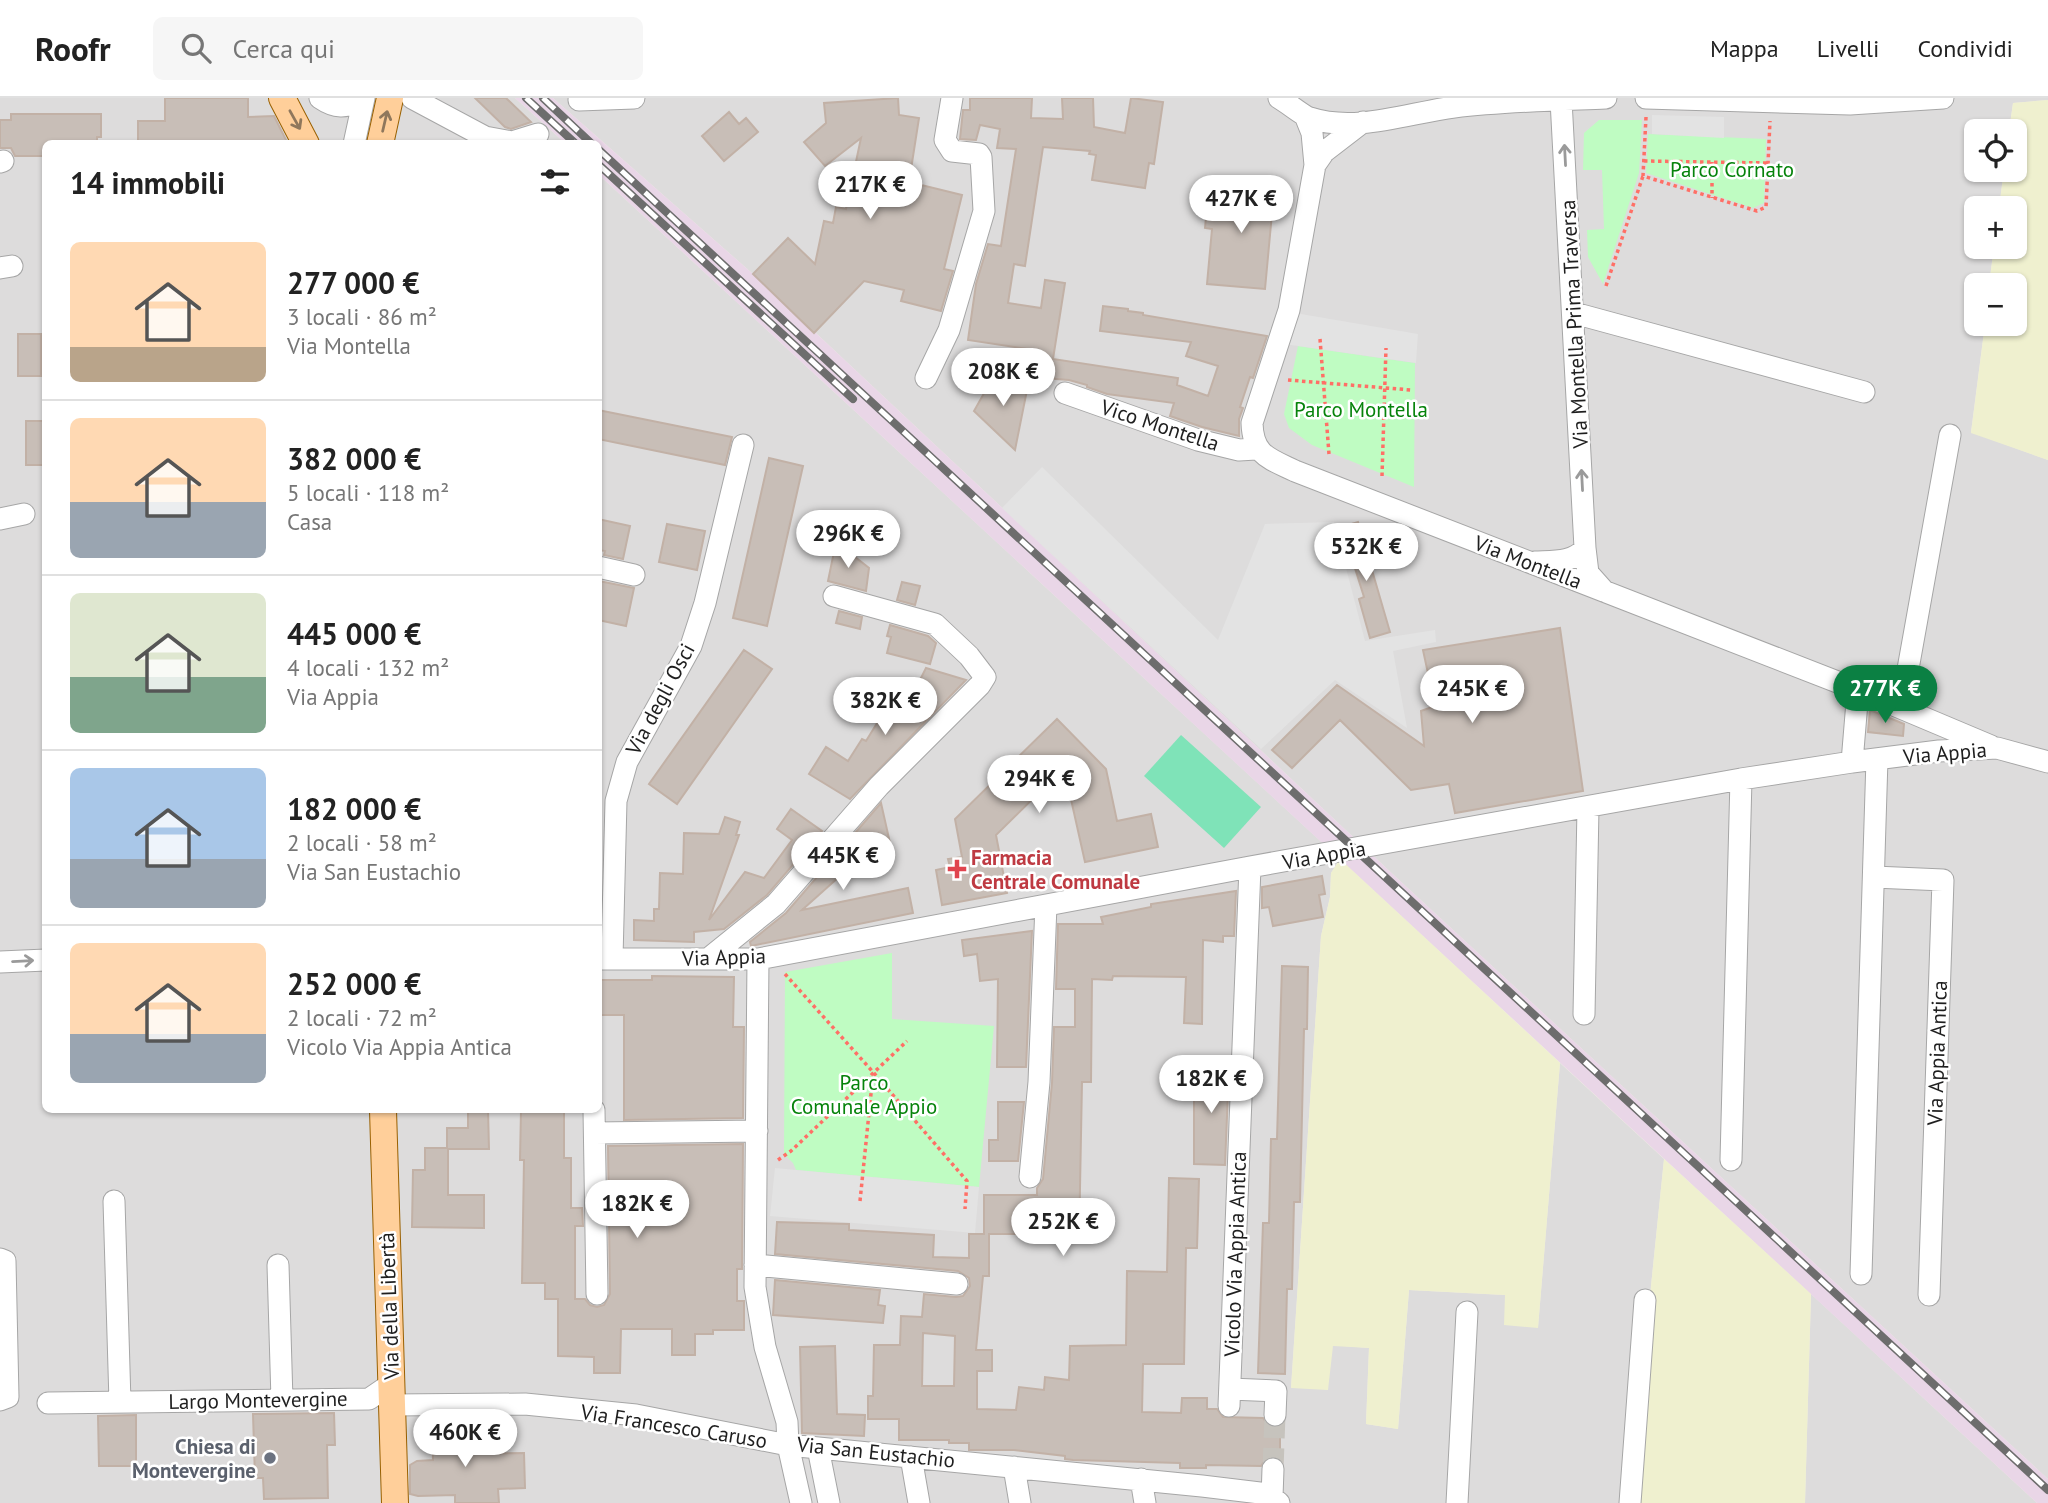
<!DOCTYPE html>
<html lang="it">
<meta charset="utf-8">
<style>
:root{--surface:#fff;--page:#f6f6f6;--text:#222;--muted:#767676;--line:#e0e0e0;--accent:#0b8043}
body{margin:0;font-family:"PT Sans",sans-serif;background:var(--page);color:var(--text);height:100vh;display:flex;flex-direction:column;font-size:26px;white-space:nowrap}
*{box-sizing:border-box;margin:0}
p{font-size:23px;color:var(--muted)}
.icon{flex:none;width:38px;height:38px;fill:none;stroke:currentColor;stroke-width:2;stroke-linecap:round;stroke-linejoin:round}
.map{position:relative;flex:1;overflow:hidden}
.sheet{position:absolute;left:42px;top:42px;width:560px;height:973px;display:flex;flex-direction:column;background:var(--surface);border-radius:10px;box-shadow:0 2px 5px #0004}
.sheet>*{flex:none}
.buttons{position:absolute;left:1964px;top:21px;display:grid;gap:14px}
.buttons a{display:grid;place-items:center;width:63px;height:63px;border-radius:10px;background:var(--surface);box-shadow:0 2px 5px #0004;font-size:35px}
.price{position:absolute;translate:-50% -60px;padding:0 16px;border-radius:24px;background:#fff;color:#222;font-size:23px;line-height:46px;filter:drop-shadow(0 2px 4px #0008)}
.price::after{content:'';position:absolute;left:50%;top:42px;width:21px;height:16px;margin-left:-10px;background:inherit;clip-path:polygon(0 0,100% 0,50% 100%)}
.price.current{background:var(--accent);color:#fff}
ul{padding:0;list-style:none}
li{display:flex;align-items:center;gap:21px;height:175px;padding:0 28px}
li+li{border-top:2px solid var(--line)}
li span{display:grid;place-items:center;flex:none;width:196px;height:140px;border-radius:10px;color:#555}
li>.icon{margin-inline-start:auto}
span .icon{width:84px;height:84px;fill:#fffc;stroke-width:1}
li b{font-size:30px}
h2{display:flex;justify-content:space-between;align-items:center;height:84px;padding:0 28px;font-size:30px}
header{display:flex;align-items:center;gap:42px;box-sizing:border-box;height:98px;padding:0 35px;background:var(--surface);border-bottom:2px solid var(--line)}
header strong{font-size:33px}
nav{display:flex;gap:38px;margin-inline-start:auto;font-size:24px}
.search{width:490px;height:63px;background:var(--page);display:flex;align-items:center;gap:18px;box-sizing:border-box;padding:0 24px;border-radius:10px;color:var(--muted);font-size:26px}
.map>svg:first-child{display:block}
.residential{fill:#dddcdc}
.industrial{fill:#e9d6e7}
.farmland{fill:#eff0cf}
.park{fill:#bffcc2}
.pitch{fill:#7fe3b8}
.parking{fill:#e3e3e3}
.building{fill:#c8beb7;stroke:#c2b1a6;stroke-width:2;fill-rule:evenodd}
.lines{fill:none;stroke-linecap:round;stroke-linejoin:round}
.minor-tunnel{stroke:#c6c3bd;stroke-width:21;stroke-dasharray:21 10;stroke-linecap:butt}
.minor-casing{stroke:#a6a6a6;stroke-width:23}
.major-casing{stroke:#996000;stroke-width:28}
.path{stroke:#ff6f66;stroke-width:3.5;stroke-dasharray:3.5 3.5;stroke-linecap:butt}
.minor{stroke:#fff;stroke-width:21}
.major{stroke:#ffcf9a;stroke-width:26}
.rail-casing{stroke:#6d6d6d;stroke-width:8}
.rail{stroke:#fff;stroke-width:5;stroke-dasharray:16;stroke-linecap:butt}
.oneway{stroke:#8f775c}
.oneway2{stroke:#9a9a9a}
.health-dot{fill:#e0444e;stroke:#fff;stroke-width:2.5}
.worship-dot{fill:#6b7280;stroke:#fff;stroke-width:2.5}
.labels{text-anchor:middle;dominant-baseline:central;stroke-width:5;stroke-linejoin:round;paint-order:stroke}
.park-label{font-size:21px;fill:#06830b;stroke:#fff}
.street-label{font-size:21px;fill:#1f1f1f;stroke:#fff}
.health-label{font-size:21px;font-weight:bold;fill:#be3a42;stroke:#fff;text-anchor:start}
.worship-label{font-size:21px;font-weight:bold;fill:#5b616d;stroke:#fff;text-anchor:end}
</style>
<header>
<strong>Roofr</strong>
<div class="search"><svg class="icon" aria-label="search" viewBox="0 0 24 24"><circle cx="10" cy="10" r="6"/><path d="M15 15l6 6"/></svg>Cerca qui</div>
<nav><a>Mappa</a><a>Livelli</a><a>Condividi</a></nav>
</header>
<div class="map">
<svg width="2048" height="1405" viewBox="0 0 2048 1405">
<rect width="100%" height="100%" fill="#f0ece4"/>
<path class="residential" d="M0,0H515L565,45L46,46V1012H598L599,77L1340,761L1331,775L1330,799L1321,838L1291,1290L1333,1247L1369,1250L1366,1326L1398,1331L1409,1192L1505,1197L1538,1229L1560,965L1664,1061L1651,1188L1635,1405H0Z
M553,0H2048V2L2013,5L2009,33H1976V72H2004L1999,110H1976V149H1994L1989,187H1976V226H1985L1971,334L2048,362V1381L1398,781L753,176Z
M1811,1196L2037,1405H1805Z"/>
<path class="industrial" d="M515,0H553L753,176L1398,781L2048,1381V1405H2037L599,77L598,46L565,45Z"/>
<path class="farmland" d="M2048,2V362L1971,335L1985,226H2014V187H1989L1994,149H2014V110H1999L2004,72H2014V33H2009L2013,5Z
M1340,761L1560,965L1538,1230L1504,1227L1505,1197L1409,1192L1398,1331L1366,1326L1369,1250L1333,1248L1328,1292L1291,1290L1321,838L1330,799L1331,775Z
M1664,1061L1811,1196L1805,1405H1635L1651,1188Z"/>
<path class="park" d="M1599,22H1642L1639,75L1603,186L1588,159L1587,132L1604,131L1602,72H1583L1584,35Z
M1648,36L1766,41L1764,105L1753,110L1646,75Z
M1298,248L1415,265L1414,389L1312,347L1289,330L1284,316Z
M892,855V921L994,928L979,1089L796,1072L793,1065L784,1056L785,874Z"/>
<path class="pitch" d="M1181,637L1261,709L1224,750L1144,678Z"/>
<path class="parking" d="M1652,17L1724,19V40L1652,36Z
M1295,215L1418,236L1416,265L1284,246Z
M1042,369L1218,542L1265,426L1334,424L1365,543L1435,532L1436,544L1393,553L1407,630L1335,582L1261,651L1002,410Z
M775,1070L979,1089L975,1135L770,1118Z"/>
<path class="building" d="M165,0H248V19L274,18L288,46H138V23H165Z
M475,0H506L531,24L511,31L505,29Z
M898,0L899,17L919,20L909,84L962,97L944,171L953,173L941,213L901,203L904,192L864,183L814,235L753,176L788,140L815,166L824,123L833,125L836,109L846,111L861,40L825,68L804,44L826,25L824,5Z
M970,0H1032L1031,20L1063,21L1062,0H1093L1094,29L1125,35L1131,0L1163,4L1154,66L1149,65L1145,90L1092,82L1096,57L1089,56L1090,53L1043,49L1025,168L1014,166L1008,205L1041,210L1045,182L1065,185L1053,261L1178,280L1177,287L1208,298L1218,268L1186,258L1191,244L1100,233L1103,208L1128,211V213L1143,215V217L1267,238L1253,280L1250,279L1240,309L1243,310L1239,321V338L1202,329L1170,318L1174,305L1107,296L1087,289V287L1069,282L1031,279L1035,252L968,242L976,186L988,146L1001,148L1016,51L997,50L1000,31L980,27L976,42L960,41L963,12H970Z
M729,14L739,26L746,20L758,34L724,63L702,38Z
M11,16H101V39H97V46H46V58H15L11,50H0V22H11Z
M1236,80L1275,83L1265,191L1207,186L1212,131L1205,130L1208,98L1234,101Z
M18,236H41V278H18Z
M996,274L1027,292L1015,352L974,313Z
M598,312L732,339L725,367L598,341Z
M26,323H46V367H26Z
M769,360L803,368L767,528L733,520Z
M598,421L630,428L623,461L604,457L605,453L598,452Z
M1358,424L1390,534L1370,540L1359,501L1364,499L1342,429Z
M667,426L705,433L697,472L659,464Z
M836,444L869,470L866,493L828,483Z
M599,483L634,490L626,528L598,522Z
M902,484L920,488L915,507L897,502Z
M839,513L862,519L860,531L836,525Z
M890,527L928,538L936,545L930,566L887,555L891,539L887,538Z
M1560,530L1583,693L1455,715L1449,686L1411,692L1340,622L1292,670L1272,652L1337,587L1424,648L1421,613L1435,608L1423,552Z
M744,552L772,571L677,706L649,686Z
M926,570L966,582L850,701L809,676L826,649L848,663L862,641L866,643L884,614L899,624Z
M1870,612L1904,626L1903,638L1868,634Z
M1057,621L1106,671L1117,723L1151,716L1158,749L1085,764L1064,670L996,737L1007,795L942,807L936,772L950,769L948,761L962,759L955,721Z
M881,705L892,754L866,757L859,761L802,812L908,790L913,815L751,848L750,844L786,815Z
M791,711L822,733L767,797L724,831L694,834V844L634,842V822L654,823V811H659L660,775L683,776L684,735L719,736L725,719L740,724L736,737H739L709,822L745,774L764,780L792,742L777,731Z
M1322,778L1325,796L1319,797L1323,819L1273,828L1269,809L1262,810V789Z
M1236,793L1234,838H1223V844L1203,842L1202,926L1184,925L1186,879L1113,878L1112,882L1092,881L1091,984H1082L1079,1143H1038V1136H989V1178H983L976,1252H992V1273H977V1311L1016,1312L1019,1289L1044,1292L1045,1279L1069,1282L1070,1248L1126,1247L1127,1173L1167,1174L1169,1080L1199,1081L1197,1150H1186L1184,1266H1143L1142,1314L1181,1315L1182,1300H1207V1311H1217L1223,1319L1263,1320L1269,1328L1280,1329V1360L1267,1359L1261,1368L1206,1367V1370H1180V1365L1073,1362L1065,1361V1358L1014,1352H969V1345H949V1342H899V1321H868V1298H873L874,1247H900L901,1218L922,1219L924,1196L956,1199L963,1198L970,1188L969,1180L958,1173L775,1156L777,1124L849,1126V1132L934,1137L933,1159L969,1160V1136H984V1097H1037V1090L1043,1081L1052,985L1054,929H1075V891H1056L1058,826H1103L1101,819L1151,809V806ZM923,1235L955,1238L954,1288H922Z
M1032,833L1026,969H997L998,881L980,883L977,856L964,858L962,842Z
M1282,868L1308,869L1307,931H1304L1300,1104H1294L1292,1191H1287L1285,1276L1258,1275L1263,1125H1269L1271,1041H1277Z
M652,878L734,879L733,929H744L743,1020L624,1022V917H598V882H652Z
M1194,969L1229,970L1225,1067L1194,1066Z
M998,1004H1024L1018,1063H989V1042H998Z
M468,1012H488L489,1051H448V1097H484V1130L412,1129L413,1072H425V1050H447V1030H468Z
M521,1012H564V1060H571V1110H582L583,1128H575V1201H585L590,1207L597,1209L604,1207L610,1196L608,1048L743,1046L742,1171H737V1203H744V1232H713V1236H695V1257H672V1231H621L620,1275H594V1259L558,1258V1201H545V1185H522L524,1062H520Z
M775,1182L880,1192L878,1207L885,1208L883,1225L773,1217Z
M835,1248L837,1316L865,1317L864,1338L802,1335L800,1249Z
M334,1315L335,1347H327L328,1400L264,1401L263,1380H255L253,1316Z
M136,1317V1368H99L98,1318Z
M479,1328L480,1356L524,1355L525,1390L498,1391L499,1405H455V1397L418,1398L410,1396V1367L417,1363L433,1362L432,1329Z"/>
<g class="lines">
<path class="minor-tunnel" d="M1273,1371L1275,1317"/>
<defs>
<path id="minor" d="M320,0C336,11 345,9 363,4
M412,0L485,39L512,44L538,36
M1279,0C1288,5 1303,18 1310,20C1356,35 1408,15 1454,9C1504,3 1556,2 1606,0
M1646,0L1850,6L1943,0
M579,2L634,0
M1561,2L1585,450L1588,475L1604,493
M1306,20L1312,35L1315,67L1289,212L1252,325C1253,357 1268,360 1295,373L1858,592L1991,648
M354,46L364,0
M0,64L3,63
M1315,67L1324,54L1363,24
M0,170L12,168
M1574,215L1864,294
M926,280L949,232L984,113L981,59L979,56L952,53L945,42L952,0
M1065,295L1198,342L1239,352L1256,351
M0,421L24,416
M1535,464C1552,463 1574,465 1585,450
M598,469L634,477
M1901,610L1950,337
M1852,664L1858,592
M1874,779L1943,782L1929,1197
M612,860L616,703L627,664L691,548L705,505L743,347
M598,861H758L1250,769L1741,681L1852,664L1939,653L1997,650L2048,664
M708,861L776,806L879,688L980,587L985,579L969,558L935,526L834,498
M758,861L755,1189L765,1249L787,1324L788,1347L801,1405
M0,864L46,862
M1584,916L1588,710
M594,1012L597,1196
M595,1035L757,1033
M1731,1062L1741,681
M1030,1079L1039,984L1046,807
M114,1103L120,1304
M0,1161L5,1163L8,1299L0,1302
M278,1167L282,1302
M755,1167L957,1186
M1861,1176L1877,661
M1230,1291L1276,1293L1275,1317
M48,1305L369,1301L391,1286
M392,1307L525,1306L636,1317L788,1347L1202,1388L1268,1396L1279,1405
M1229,1308L1250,769
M818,1350L829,1405
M911,1359L919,1405
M1014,1369L1020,1405
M1141,1381L1145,1405
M1272,1399L1273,1371
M1457,1405L1467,1214
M1630,1405L1645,1202"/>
<path id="major" d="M282,0L306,46
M380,46L390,0
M383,1012L395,1405"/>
</defs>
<use href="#minor" class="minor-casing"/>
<use href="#major" class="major-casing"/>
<path class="path" d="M1646,19L1643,78L1757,113L1766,109L1770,23
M1644,63L1768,65
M1712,64V100
M1606,188L1643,78
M1320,241L1329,356
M1288,282L1411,292
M1382,378L1386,250
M785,876L873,974L967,1083L965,1111
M778,1062L791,1053L907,943
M860,1103L873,976"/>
<use href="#minor" class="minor"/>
<use href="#major" class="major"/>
<defs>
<path id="rail" d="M526,0L576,46
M543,0L592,46
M598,51L2048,1392
M598,66L853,301"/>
</defs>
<use href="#rail" class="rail-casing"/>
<use href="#rail" class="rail"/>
</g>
<defs><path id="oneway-shaft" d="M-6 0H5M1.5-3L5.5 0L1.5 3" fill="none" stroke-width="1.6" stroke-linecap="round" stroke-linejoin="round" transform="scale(1.75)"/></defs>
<g class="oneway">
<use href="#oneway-shaft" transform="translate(295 22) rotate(61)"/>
<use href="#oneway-shaft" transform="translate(385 23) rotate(-77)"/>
</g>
<g class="oneway2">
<use href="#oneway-shaft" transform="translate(1565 57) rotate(-93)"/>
<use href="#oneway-shaft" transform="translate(1582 382) rotate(-93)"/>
<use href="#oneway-shaft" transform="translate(23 863) rotate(-3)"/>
</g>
<path class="health-dot" d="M953.5 760.5h7v7h7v7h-7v7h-7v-7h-7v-7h7z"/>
<circle class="worship-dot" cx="270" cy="1360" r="7"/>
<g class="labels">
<g class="park-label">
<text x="1732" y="71">Parco Cornato</text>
<text x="1361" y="311">Parco Montella</text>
<text x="864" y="984">Parco<tspan x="864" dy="24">Comunale Appio</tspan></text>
</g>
<g class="street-label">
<text transform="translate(1574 226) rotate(-93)">Via Montella Prima Traversa</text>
<text transform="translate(1160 327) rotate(18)">Vico Montella</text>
<text transform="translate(1528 464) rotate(21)">Via Montella</text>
<text transform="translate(660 601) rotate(-62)">Via degli Osci</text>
<text transform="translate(1945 655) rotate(-5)">Via Appia</text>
<text transform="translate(1324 757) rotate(-10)">Via Appia</text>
<text transform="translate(724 859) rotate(-2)">Via Appia</text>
<text transform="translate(1937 955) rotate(-88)">Via Appia Antica</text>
<text transform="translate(1235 1156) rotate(-88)">Vicolo Via Appia Antica</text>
<text transform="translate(389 1208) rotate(-92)">Via della Libertà</text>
<text transform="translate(258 1302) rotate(-1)">Largo Montevergine</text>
<text transform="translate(674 1328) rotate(9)">Via Francesco Caruso</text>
<text transform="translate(876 1354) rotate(6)">Via San Eustachio</text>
</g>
<g class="health-label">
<text x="971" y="759">Farmacia<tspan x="971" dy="24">Centrale Comunale</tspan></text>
</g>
<g class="worship-label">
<text x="256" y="1348">Chiesa di<tspan x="256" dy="24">Montevergine</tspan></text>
</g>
</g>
</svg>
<div class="buttons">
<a><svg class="icon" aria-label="locate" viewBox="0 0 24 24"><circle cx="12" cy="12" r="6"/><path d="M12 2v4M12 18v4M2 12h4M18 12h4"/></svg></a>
<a>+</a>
<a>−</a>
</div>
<b class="price" style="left:870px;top:123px">217K €</b>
<b class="price" style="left:1241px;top:137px">427K €</b>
<b class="price" style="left:1003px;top:310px">208K €</b>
<b class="price" style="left:848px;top:472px">296K €</b>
<b class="price" style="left:1366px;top:485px">532K €</b>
<b class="price" style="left:1472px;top:627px">245K €</b>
<b class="price current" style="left:1885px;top:627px">277K €</b>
<b class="price" style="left:885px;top:639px">382K €</b>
<b class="price" style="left:1039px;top:717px">294K €</b>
<b class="price" style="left:843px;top:794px">445K €</b>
<b class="price" style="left:1211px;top:1017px">182K €</b>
<b class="price" style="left:637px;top:1142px">182K €</b>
<b class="price" style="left:1063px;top:1160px">252K €</b>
<b class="price" style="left:465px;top:1371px">460K €</b>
<section class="sheet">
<h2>14 immobili<svg class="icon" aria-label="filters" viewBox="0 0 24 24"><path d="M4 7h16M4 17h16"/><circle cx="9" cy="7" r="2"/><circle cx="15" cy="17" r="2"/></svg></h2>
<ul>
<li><span style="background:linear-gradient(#ffd9b3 75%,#b9a48a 0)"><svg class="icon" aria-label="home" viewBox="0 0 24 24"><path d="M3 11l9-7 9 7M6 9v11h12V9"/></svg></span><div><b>277 000 €</b><p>3 locali · 86 m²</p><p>Via Montella</p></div></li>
<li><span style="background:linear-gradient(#ffd9b3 60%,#9aa5b1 0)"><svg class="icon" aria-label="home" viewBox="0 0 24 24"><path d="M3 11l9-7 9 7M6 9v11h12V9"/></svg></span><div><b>382 000 €</b><p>5 locali · 118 m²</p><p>Casa</p></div></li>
<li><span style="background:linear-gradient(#dfe7d0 60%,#7fa58c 0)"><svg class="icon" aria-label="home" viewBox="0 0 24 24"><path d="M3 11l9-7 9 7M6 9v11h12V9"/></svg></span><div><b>445 000 €</b><p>4 locali · 132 m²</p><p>Via Appia</p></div></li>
<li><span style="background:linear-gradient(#a9c7e8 65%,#9aa5b1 0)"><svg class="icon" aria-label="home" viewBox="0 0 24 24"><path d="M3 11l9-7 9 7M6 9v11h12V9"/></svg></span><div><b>182 000 €</b><p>2 locali · 58 m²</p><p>Via San Eustachio</p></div></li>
<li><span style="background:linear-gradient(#ffd9b3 65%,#9aa5b1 0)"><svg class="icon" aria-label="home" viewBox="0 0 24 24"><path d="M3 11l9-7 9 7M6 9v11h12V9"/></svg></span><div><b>252 000 €</b><p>2 locali · 72 m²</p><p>Vicolo Via Appia Antica</p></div></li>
</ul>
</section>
</div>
